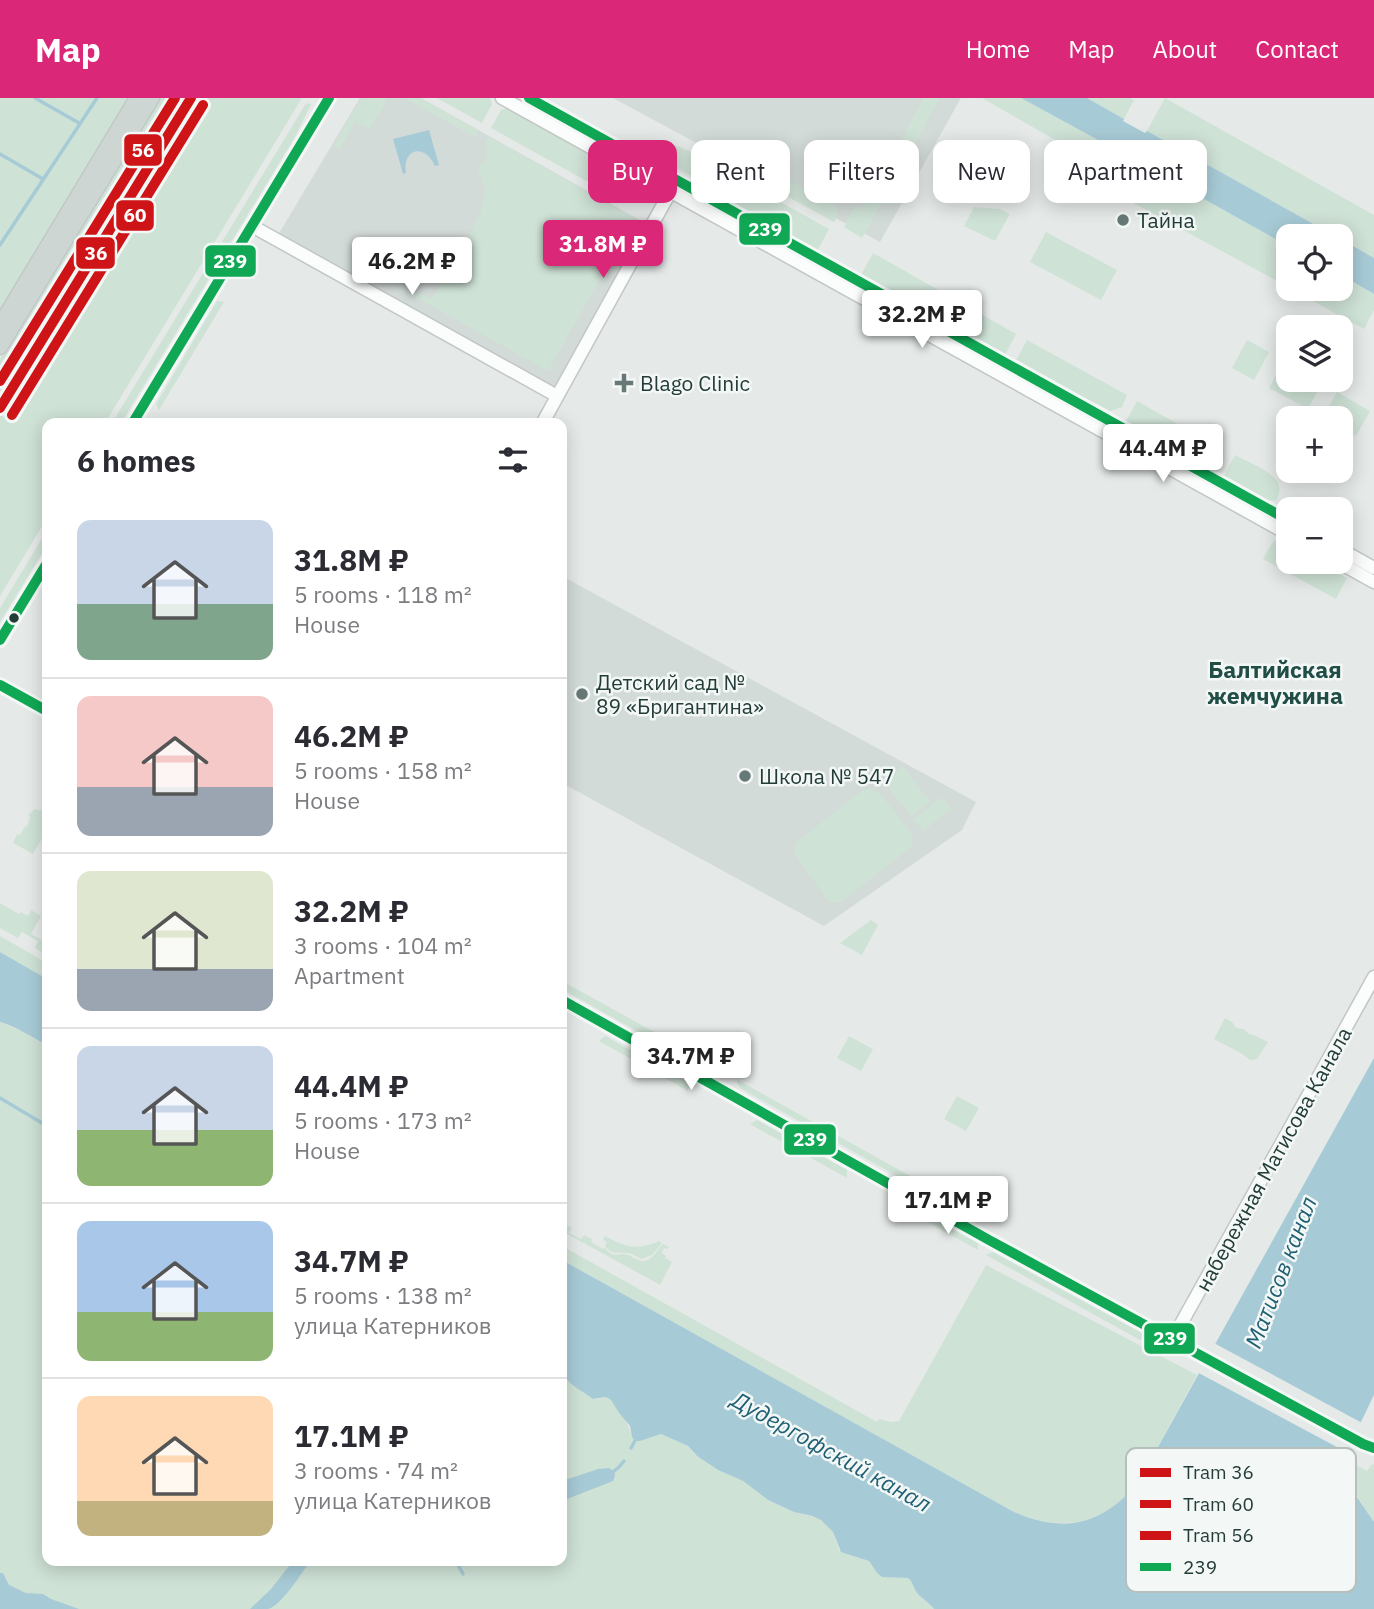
<!DOCTYPE html>
<meta charset="utf-8">
<style>
:root{--surface:#fff;--page:#f2f2f3;--text:#2b2b33;--muted:#7c7c81;--line:#e1e1e2;--accent:#db2777}
body{margin:0;font-family:"IBM Plex Sans",sans-serif;background:var(--page);color:var(--text);height:100vh;display:flex;flex-direction:column;font-size:26px;white-space:nowrap}
*{box-sizing:border-box;margin:0}
p{font-size:23px;color:var(--muted)}
.icon{flex:none;width:38px;height:38px;fill:none;stroke:currentColor;stroke-width:2;stroke-linecap:round;stroke-linejoin:round}
.map{position:relative;flex:1;overflow:hidden}
.panel{position:absolute;left:42px;top:320px;width:525px;height:1148px;display:flex;flex-direction:column;background:var(--surface);border-radius:14px;box-shadow:0 4px 18px #0003}
.panel>*{flex:none}
.banner{position:absolute;left:588px;top:42px;width:665px;height:63px;display:flex;gap:14px}
.fabs{position:absolute;left:1276px;top:126px;display:grid;gap:14px}
.fabs a{display:grid;place-items:center;width:77px;height:77px;border-radius:14px;background:var(--surface);box-shadow:0 4px 18px #0003;font-size:35px}
.price{position:absolute;translate:-50% -60px;padding:0 16px;border-radius:7px;background:#fff;color:#222;font-size:23px;line-height:46px;filter:drop-shadow(0 2px 4px #0008)}
.price::after{content:'';position:absolute;left:50%;top:42px;width:21px;height:16px;margin-left:-10px;background:inherit;clip-path:polygon(0 0,100% 0,50% 100%)}
.price.active{background:var(--accent);color:#fff}
ul{padding:0;list-style:none}
li{display:flex;align-items:center;gap:21px;height:175px;padding:0 35px}
li+li{border-top:2px solid var(--line)}
li span{display:grid;place-items:center;flex:none;width:196px;height:140px;border-radius:14px;color:#555}
li>.icon{margin-inline-start:auto}
span .icon{width:84px;height:84px;fill:#fffc;stroke-width:1}
li b{font-size:30px}
h2{display:flex;justify-content:space-between;align-items:center;height:84px;padding:0 35px;font-size:30px}
.tag{padding:0 24px;border-radius:14px;background:var(--surface);box-shadow:0 4px 18px #0003;font-size:24px;line-height:63px}
.tag.active{background:var(--accent);color:#fff}
header{display:flex;align-items:center;gap:42px;box-sizing:border-box;height:98px;padding:0 35px;background:var(--accent);color:#fff}
header strong{font-size:33px}
nav{display:flex;gap:38px;margin-inline-start:auto;font-size:24px}
.map>svg:first-child{display:block}
.built{fill:#d3dbd8}
.green{fill:#cfe2d6}
.water{fill:#a7cbd6}
.pier{fill:#e5eae8}
.lines{fill:none;stroke-linecap:round;stroke-linejoin:round}
.stream{stroke:#a7cbd6;stroke-width:3.5}
.minor-casing{stroke:#c2c7c5;stroke-width:15}
.major-casing{stroke:#c1c9c8;stroke-width:17}
.minor{stroke:#fbfcfc;stroke-width:12}
.major{stroke:#ced6d4;stroke-width:14}
.bus-1-casing{stroke:#f3f8f6;stroke-width:16}
.bus-1{stroke:#10a855;stroke-width:10}
.tram-1-casing{stroke:#f3f8f6;stroke-width:16}
.tram-2-casing{stroke:#f3f8f6;stroke-width:16}
.tram-3-casing{stroke:#f3f8f6;stroke-width:16}
.tram-1{stroke:#ce1417;stroke-width:10}
.tram-2{stroke:#ce1417;stroke-width:10}
.tram-3{stroke:#ce1417;stroke-width:10}
.poi-dot{fill:#677976;stroke:#f3f8f6;stroke-width:2.5}
.bus-dot{fill:#233c38;stroke:#f3f8f6;stroke-width:2.5}
.labels{text-anchor:middle;dominant-baseline:central;stroke-width:5;stroke-linejoin:round;paint-order:stroke}
.poi-label{font-size:21px;fill:#233c38;stroke:#f3f8f6;text-anchor:start}
.street-label{font-size:21px;fill:#233c38;stroke:#f3f8f6}
.neighbourhood-label{font-size:23px;font-weight:bold;fill:#204d46;stroke:#f3f8f6}
.water-label{font-size:23px;font-style:italic;fill:#206075;stroke:#f3f8f6}
.key{fill:#f3f8f6;stroke:#b5c0bd;stroke-width:2}
.key-label{font-size:19px;fill:#233c38}
.line-badge{stroke:#f3f8f6;stroke-width:2.5}
.badge-label{font-size:19px;text-anchor:middle;font-weight:bold;fill:#fff}
</style>
<header>
<strong>Map</strong>
<nav><a>Home</a><a>Map</a><a>About</a><a>Contact</a></nav>
</header>
<div class="map">
<svg width="1374" height="1511" viewBox="0 0 1374 1511">
<rect width="100%" height="100%" fill="#e5eae8"/>
<path class="built" d="M360,0H421L645,125L554,291L278,137Z
M613,0H961L880,144Z
M562,478L976,704L962,732L824,828L562,685Z"/>
<path class="green" d="M0,0H128L95,61L0,217Z
M159,0H181L0,294V261Z
M196,0H302L105,325L47,326V420L0,498V318Z
M362,0H385L386,4L370,31L355,23L340,51L333,48Z
M404,0H420L479,33L477,37L473,38Z
M437,0H490L492,6L482,25Z
M924,0H940L862,140L844,129L856,107L863,111Z
M982,0H1021L1109,48L1097,66Z
M1087,0H1130L1134,2L1124,21Z
M1165,0L1374,117V160L1341,141L1340,138H1335L1147,33Z
M309,5L311,6L295,39L121,325H112L305,7Z
M507,10L636,82C630,94 624,102 610,96L491,30L501,12Z
M488,38L634,120L548,273L410,196L419,195L432,201L469,138L481,114L485,92L478,70C486,61 490,57 485,46Z
M710,40L759,67L752,79L707,54L706,47Z
M674,47C693,54 712,60 700,83L658,59C662,52 666,49 674,47Z
M1132,61L1288,148V189L1113,94Z
M764,69L833,106C839,112 838,117 834,124L757,82Z
M724,75L730,76L829,131L817,153L707,92C711,83 715,79 724,75Z
M974,109L1000,111L1010,116L995,143L964,128Z
M1046,134L1117,172L1101,202L1030,164Z
M873,155L1016,236L1004,259L861,177Z
M1341,177L1374,196V212L1364,231L1291,191H1340Z
M217,203L224,204L159,312L156,306Z
M1027,242L1127,297L1122,309L1111,313L1015,264Z
M1247,242L1269,254L1254,282L1232,270Z
M1284,264L1288,266V282H1316L1322,285L1308,311L1269,290Z
M1337,294L1370,313L1356,338L1341,329L1340,320L1323,319Z
M1137,303L1224,352L1212,374L1125,325Z
M1235,357C1251,366 1292,379 1276,402C1258,404 1239,389 1223,380Z
M47,432V447L0,524V510Z
M1276,442H1280L1288,447V464H1318L1347,480L1336,501L1263,461L1272,445Z
M903,668L930,704L911,718L884,683Z
M870,691L880,696L911,735C913,741 913,745 910,750L842,803L837,805L829,804L796,758L794,752L797,744L863,692Z
M942,699L951,711L923,733L913,721Z
M35,711L43,713L47,716V732L33,756L13,745L17,736L20,737L25,728L27,729L30,719L28,717Z
M0,805L19,816L21,814L28,818L31,812L41,818L31,836L47,845V857L35,850L38,843L22,834L18,840L0,830Z
M871,822L878,827L862,857L840,845Z
M0,838L47,865V881L0,854Z
M562,883L705,962L701,969L562,891Z
M1225,920L1232,924L1236,930L1244,931L1249,936L1256,938L1268,944L1257,961L1250,962C1240,953 1226,948 1214,941Z
M0,924C17,930 31,939 47,947V1463H562V1274C569,1284 573,1288 584,1294C586,1295 592,1301 594,1301C598,1302 602,1300 606,1299C616,1304 630,1328 632,1339L640,1343L661,1336L688,1348L694,1356L718,1372L743,1383L768,1402L794,1414L817,1420L825,1425L833,1434L839,1452L869,1463L877,1475L885,1479L908,1480C913,1484 913,1489 917,1495C922,1501 929,1504 934,1511H0Z
M605,938L691,986L688,993L599,943Z
M849,938L873,951L861,973L837,960Z
M738,982L982,1118L975,1122L740,990L737,985Z
M957,998L979,1010L966,1033L944,1021Z
M757,1022L847,1072V1080L750,1026Z
M898,1101L978,1145V1152L893,1105Z
M564,1126L572,1130L569,1135L581,1141L584,1137L592,1141L591,1144L603,1151L605,1150C612,1159 615,1156 625,1156C632,1157 630,1159 636,1161C650,1168 655,1154 663,1146L669,1149L667,1151L664,1150L662,1155L666,1158L665,1160L672,1164L660,1187L562,1133V1128Z
M605,1138C625,1149 636,1153 659,1143L662,1145L652,1157L642,1161C637,1159 632,1155 626,1155C616,1154 612,1157 605,1148L607,1144L603,1142Z
M562,1148L877,1324L879,1321L891,1324L899,1323L986,1167L1197,1277C1185,1299 1173,1321 1161,1343C1154,1357 1147,1372 1138,1385C1108,1428 1059,1434 1014,1414L562,1162Z
M993,1154L1147,1238L1140,1242L986,1157Z
M1347,1354L1356,1359V1367L1367,1373L1372,1366L1374,1367V1424L1344,1378L1343,1365Z"/>
<path class="water" d="M1021,0H1087L1124,21L1123,23L1145,35L1147,33L1335,138H1288V148L1132,61V59L1110,47L1109,48Z
M429,32L439,67L435,68C425,45 402,50 406,75L403,76L393,41Z
M1341,141L1374,160V196L1341,177Z
M0,854L47,881V947C31,939 17,929 0,924Z
M1374,960V1297L1345,1357L1343,1370L1346,1383L1374,1424V1511H934C929,1504 922,1501 917,1495C913,1489 913,1484 908,1480L882,1479L877,1475L869,1463L841,1454L833,1434L821,1422L812,1418L794,1414L768,1402L743,1383L718,1372L697,1358L688,1348L661,1336L640,1343H635L632,1339L630,1328L619,1315L611,1302L606,1299L593,1301C583,1293 571,1289 564,1277C559,1267 562,1179 562,1162L1014,1414C1064,1436 1102,1427 1138,1385Z
M609,1370L614,1373L615,1378L613,1383L562,1403V1383L598,1371Z
M293,1463H310C303,1474 280,1509 268,1511C262,1511 256,1511 250,1511L271,1491Z
M0,1475H3L9,1487L26,1495L43,1496L51,1501L79,1511H0Z"/>
<path class="pier" d="M1212,1244L1364,1326L1350,1356L1195,1273Z"/>
<g class="lines">
<path class="stream" d="M35,0L79,25
M0,56L43,81
M0,147L97,0
M0,1000L47,1028
M631,1350L637,1339
M613,1374L619,1369L624,1363
M456,1463L463,1476"/>
<defs>
<path id="minor" d="M502,0L1288,436
M529,0L1288,422
M252,128L557,298
M132,326L329,0
M542,326L674,87
M1340,451L1374,470
M1338,464L1374,484
M0,542L47,465
M0,587L47,613
M562,902L989,1142L1363,1346L1374,1350
M1172,1242L1374,879"/>
<path id="major" d="M0,227L137,0
M0,249L152,0"/>
</defs>
<use href="#minor" class="minor-casing"/>
<use href="#major" class="major-casing"/>
<use href="#minor" class="minor"/>
<use href="#major" class="major"/>
<defs>
<path id="bus-1" d="M529,0L1288,422
M132,326L329,0
M0,542L47,465
M0,587L47,613
M562,902L989,1142L1363,1346L1374,1350"/>
</defs>
<use href="#bus-1" class="bus-1-casing"/>
<use href="#bus-1" class="bus-1"/>
<defs>
<path id="tram-1" d="M0,310L191,0"/>
<path id="tram-2" d="M12,317L203,7"/>
<path id="tram-3" d="M0,283L175,0"/>
</defs>
<use href="#tram-1" class="tram-1-casing"/>
<use href="#tram-2" class="tram-2-casing"/>
<use href="#tram-3" class="tram-3-casing"/>
<use href="#tram-1" class="tram-1"/>
<use href="#tram-2" class="tram-2"/>
<use href="#tram-3" class="tram-3"/>
</g>
<g class="poi-dot">
<circle cx="1123" cy="122" r="7"/>
<path d="M620.5 274.5h7v7h7v7h-7v7h-7v-7h-7v-7h7z"/>
<circle cx="582" cy="596" r="7"/>
<circle cx="745" cy="678" r="7"/>
</g>
<circle class="bus-dot" cx="14" cy="520" r="6"/>
<g class="labels">
<g class="poi-label">
<text x="1137" y="122">Тайна</text>
<text x="640" y="285">Blago Clinic</text>
<text x="596" y="584">Детский сад №<tspan x="596" dy="24">89 «Бригантина»</tspan></text>
<text x="759" y="678">Школа № 547</text>
</g>
<g class="street-label">
<text transform="translate(1273 1061) rotate(-61)">набережная Матисова Канала</text>
</g>
<g class="neighbourhood-label">
<text x="1275" y="571">Балтийская<tspan x="1275" dy="26">жемчужина</tspan></text>
</g>
<g class="water-label">
<text transform="translate(1280 1174) rotate(-69)">Матисов канал</text>
<text transform="translate(832 1353) rotate(29)">Дудергофский канал</text>
</g>
</g>
<rect x="1126" y="1350" width="230" height="144" rx="10" class="key"/>
<rect x="1140" y="1370" width="31" height="9" fill="#ce1417"/>
<rect x="1140" y="1402" width="31" height="8" fill="#ce1417"/>
<rect x="1140" y="1433" width="31" height="9" fill="#ce1417"/>
<rect x="1140" y="1465" width="31" height="8" fill="#10a855"/>
<g class="key-label">
<text x="1183" y="1381">Tram 36</text>
<text x="1183" y="1413">Tram 60</text>
<text x="1183" y="1444">Tram 56</text>
<text x="1183" y="1476">239</text>
</g>
<g class="line-badge">
<rect x="123" y="35" width="40" height="34" rx="7" fill="#ce1417"/>
<rect x="115" y="101" width="40" height="33" rx="7" fill="#ce1417"/>
<rect x="738" y="114" width="53" height="34" rx="7" fill="#10a855"/>
<rect x="75" y="138" width="41" height="34" rx="7" fill="#ce1417"/>
<rect x="204" y="146" width="53" height="34" rx="7" fill="#10a855"/>
<rect x="783" y="1025" width="54" height="33" rx="7" fill="#10a855"/>
<rect x="1143" y="1224" width="53" height="33" rx="7" fill="#10a855"/>
</g>
<g class="badge-label">
<text x="143" y="59">56</text>
<text x="135" y="124">60</text>
<text x="765" y="138">239</text>
<text x="96" y="162">36</text>
<text x="230" y="170">239</text>
<text x="810" y="1048">239</text>
<text x="1170" y="1247">239</text>
</g>
</svg>
<div class="fabs">
<a><svg class="icon" aria-label="locate" viewBox="0 0 24 24"><circle cx="12" cy="12" r="6"/><path d="M12 2v4M12 18v4M2 12h4M18 12h4"/></svg></a>
<a><svg class="icon" aria-label="layers" viewBox="0 0 24 24"><path d="M12 4l9 5-9 5-9-5zM3 14l9 5 9-5"/></svg></a>
<a>+</a>
<a>−</a>
</div>
<b class="price active" style="left:603px;top:182px">31.8M ₽</b>
<b class="price" style="left:412px;top:199px">46.2M ₽</b>
<b class="price" style="left:922px;top:252px">32.2M ₽</b>
<b class="price" style="left:1163px;top:386px">44.4M ₽</b>
<b class="price" style="left:691px;top:994px">34.7M ₽</b>
<b class="price" style="left:948px;top:1138px">17.1M ₽</b>
<div class="banner">
<a class="tag active">Buy</a>
<a class="tag">Rent</a>
<a class="tag">Filters</a>
<a class="tag">New</a>
<a class="tag">Apartment</a>
</div>
<section class="panel">
<h2>6 homes<svg class="icon" aria-label="filters" viewBox="0 0 24 24"><path d="M4 7h16M4 17h16"/><circle cx="9" cy="7" r="2"/><circle cx="15" cy="17" r="2"/></svg></h2>
<ul>
<li><span style="background:linear-gradient(#c9d6e8 60%,#7fa58c 0)"><svg class="icon" aria-label="home" viewBox="0 0 24 24"><path d="M3 11l9-7 9 7M6 9v11h12V9"/></svg></span><div><b>31.8M ₽</b><p>5 rooms · 118 m²</p><p>House</p></div></li>
<li><span style="background:linear-gradient(#f6c9c9 65%,#9aa5b1 0)"><svg class="icon" aria-label="home" viewBox="0 0 24 24"><path d="M3 11l9-7 9 7M6 9v11h12V9"/></svg></span><div><b>46.2M ₽</b><p>5 rooms · 158 m²</p><p>House</p></div></li>
<li><span style="background:linear-gradient(#dfe7d0 70%,#9aa5b1 0)"><svg class="icon" aria-label="home" viewBox="0 0 24 24"><path d="M3 11l9-7 9 7M6 9v11h12V9"/></svg></span><div><b>32.2M ₽</b><p>3 rooms · 104 m²</p><p>Apartment</p></div></li>
<li><span style="background:linear-gradient(#c9d6e8 60%,#8fb573 0)"><svg class="icon" aria-label="home" viewBox="0 0 24 24"><path d="M3 11l9-7 9 7M6 9v11h12V9"/></svg></span><div><b>44.4M ₽</b><p>5 rooms · 173 m²</p><p>House</p></div></li>
<li><span style="background:linear-gradient(#a9c7e8 65%,#8fb573 0)"><svg class="icon" aria-label="home" viewBox="0 0 24 24"><path d="M3 11l9-7 9 7M6 9v11h12V9"/></svg></span><div><b>34.7M ₽</b><p>5 rooms · 138 m²</p><p>улица Катерников</p></div></li>
<li><span style="background:linear-gradient(#ffd9b3 75%,#c2b280 0)"><svg class="icon" aria-label="home" viewBox="0 0 24 24"><path d="M3 11l9-7 9 7M6 9v11h12V9"/></svg></span><div><b>17.1M ₽</b><p>3 rooms · 74 m²</p><p>улица Катерников</p></div></li>
</ul>
</section>
</div>
